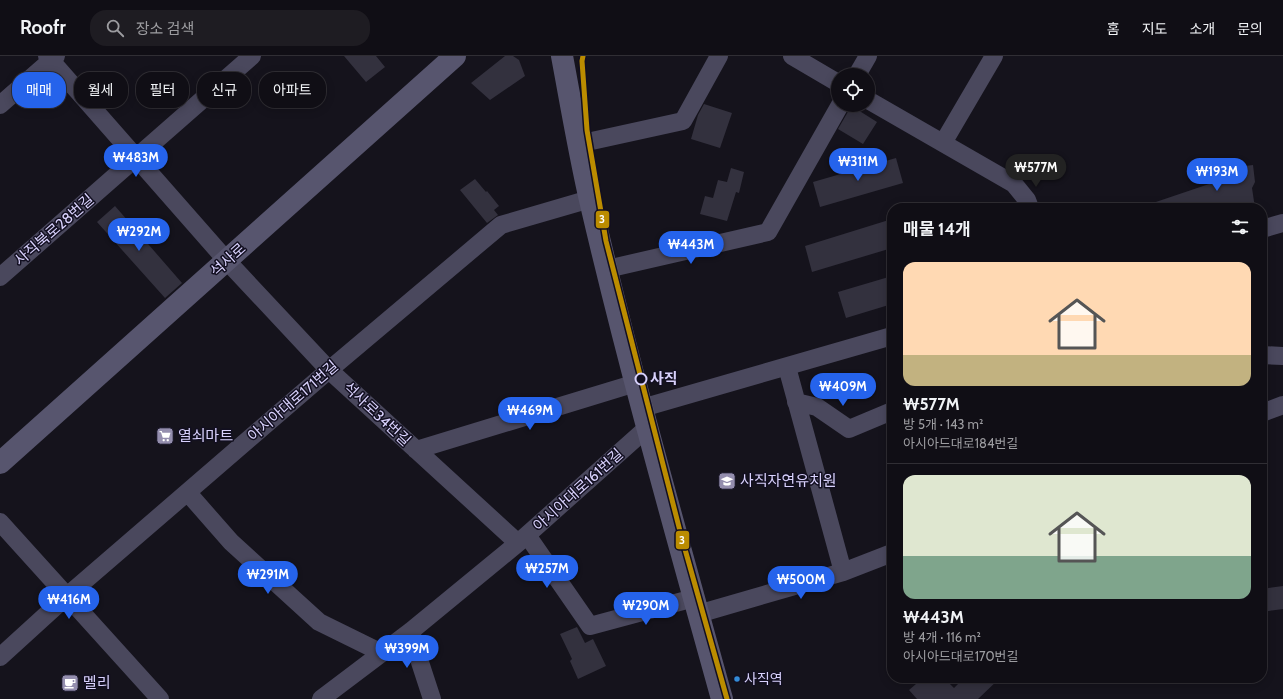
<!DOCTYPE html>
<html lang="ko">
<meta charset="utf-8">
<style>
:root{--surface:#100e15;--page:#1e1c22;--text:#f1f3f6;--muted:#9c9ca0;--line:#302e34;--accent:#2563eb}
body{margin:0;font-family:Cabin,"Noto Sans KR",sans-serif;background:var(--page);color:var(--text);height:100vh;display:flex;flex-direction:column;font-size:15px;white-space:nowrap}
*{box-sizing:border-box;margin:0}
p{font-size:13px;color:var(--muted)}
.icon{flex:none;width:22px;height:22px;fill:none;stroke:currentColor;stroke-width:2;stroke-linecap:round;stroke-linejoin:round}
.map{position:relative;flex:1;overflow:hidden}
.side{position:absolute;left:887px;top:147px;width:380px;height:480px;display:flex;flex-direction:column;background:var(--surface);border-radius:16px;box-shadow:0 2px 10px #0003,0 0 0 1px var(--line)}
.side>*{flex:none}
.top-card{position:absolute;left:12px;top:16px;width:380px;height:36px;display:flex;gap:8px}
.buttons{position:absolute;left:831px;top:12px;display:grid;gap:8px}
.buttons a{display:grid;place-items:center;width:44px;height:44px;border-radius:50%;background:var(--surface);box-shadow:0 2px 10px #0003,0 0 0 1px var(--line);font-size:20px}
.price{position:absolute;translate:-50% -34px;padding:0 9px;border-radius:14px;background:var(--accent);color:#fff;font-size:13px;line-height:26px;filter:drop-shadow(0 1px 2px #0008)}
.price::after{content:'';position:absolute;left:50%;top:24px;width:12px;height:9px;margin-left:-6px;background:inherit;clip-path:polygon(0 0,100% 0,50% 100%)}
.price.active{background:#222;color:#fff}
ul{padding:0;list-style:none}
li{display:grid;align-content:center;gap:8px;height:212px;padding:0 16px}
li+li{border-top:1px solid var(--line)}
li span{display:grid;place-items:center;height:124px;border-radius:12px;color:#555}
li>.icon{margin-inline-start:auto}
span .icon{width:72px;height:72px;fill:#fffc;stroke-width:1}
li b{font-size:17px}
h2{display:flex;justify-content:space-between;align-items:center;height:48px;padding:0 16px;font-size:17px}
.tag{padding:0 14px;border-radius:16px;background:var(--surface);box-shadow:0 2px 10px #0003,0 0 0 1px var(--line);font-size:14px;line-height:36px}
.tag.active{background:var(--accent);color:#fff}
header{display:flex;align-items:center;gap:24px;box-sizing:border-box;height:56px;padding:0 20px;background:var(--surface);border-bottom:1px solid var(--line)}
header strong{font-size:19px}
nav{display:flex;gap:22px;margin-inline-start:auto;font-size:14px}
.search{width:280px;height:36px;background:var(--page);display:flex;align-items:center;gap:10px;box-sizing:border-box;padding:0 14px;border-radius:16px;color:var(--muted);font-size:15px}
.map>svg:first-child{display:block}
.building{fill:#33313e}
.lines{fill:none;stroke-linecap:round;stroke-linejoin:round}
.street{stroke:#4a485d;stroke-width:18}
.secondary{stroke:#57556e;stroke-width:22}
.metro-1-casing{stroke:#120f20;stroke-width:8}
.metro-1{stroke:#bb8c00;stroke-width:5}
.stop-dot{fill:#120f20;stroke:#d8d1fc;stroke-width:2}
.bus-dot{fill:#338bd7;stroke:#120f20;stroke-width:1.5}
.labels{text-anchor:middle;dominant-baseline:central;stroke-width:3;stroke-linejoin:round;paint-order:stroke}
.bus-label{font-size:14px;fill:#d8d1fc;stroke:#120f20;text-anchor:start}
.street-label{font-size:15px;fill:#d8d1fc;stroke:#120f20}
.stop-label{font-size:15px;font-weight:bold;fill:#d8d1fc;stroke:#120f20;text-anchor:start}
.poi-label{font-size:15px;fill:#d8d1fc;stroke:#120f20;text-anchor:start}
.line-badge{stroke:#120f20;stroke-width:1.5}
.badge-label{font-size:11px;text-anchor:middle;font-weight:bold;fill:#fff}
</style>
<header>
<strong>Roofr</strong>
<div class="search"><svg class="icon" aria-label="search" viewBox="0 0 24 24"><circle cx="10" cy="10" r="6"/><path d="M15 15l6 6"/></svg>장소 검색</div>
<nav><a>홈</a><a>지도</a><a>소개</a><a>문의</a></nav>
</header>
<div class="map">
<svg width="1283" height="643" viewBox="0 0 1283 643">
<rect width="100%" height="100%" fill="#15131c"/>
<path class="building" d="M344,0H376L385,11L366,26Z
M505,0H513L519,4L525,20L490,44L471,27Z
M704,48L732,57L720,92L691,83L698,59Z
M850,49L877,66L863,88L838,73L849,54Z
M896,102L903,127L820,151L813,126Z
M1253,109L1255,126L1252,132L1255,152H1145L1144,150L1215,126L1213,114Z
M731,112L744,116L739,137L736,136L727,165L700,158L705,140L713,142L718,124L727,126Z
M475,123L486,136L487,135L499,150L494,154L498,159L487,167L460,134Z
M115,150L182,227L165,242L97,166Z
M892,163V192L812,216L805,190Z
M892,220V248L846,262L838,236Z
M1283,530V553L1262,556V533Z
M577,571L585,587L593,583L606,610L578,623L570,605L572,603L560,578Z
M910,622H944L954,632L964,622H1000L978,643H917L909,634L916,628Z"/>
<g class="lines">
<path class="street" d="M47,0L227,205L329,314L518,487
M792,0L838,27
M857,19L868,0
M868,44L1014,128L1027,144L1030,152
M0,49L56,0
M943,87L994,0
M578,88L683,65L719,0
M1262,173L1283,167
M607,213L768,176L840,49
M0,221L252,0
M1262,299L1283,300
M787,311L843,516
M796,346L817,351L849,373L892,355
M642,352L892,280
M1262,357L1283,349
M416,394L636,327
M188,437L231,486L319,566L382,597
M0,466L160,643
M527,479L590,570L694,542
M698,558L843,516L892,497
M411,575L415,591L432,643
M0,601L67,540L329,314L501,169L590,143
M321,643L411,575L518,487L647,372"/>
<path class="secondary" d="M562,0C571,48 579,96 590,144C629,312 676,477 722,643
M0,407L455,0"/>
<defs>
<path id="metro-1" d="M583,0L582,5L587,74L606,185L681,479L727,643"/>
</defs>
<use href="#metro-1" class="metro-1-casing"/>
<use href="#metro-1" class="metro-1"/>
</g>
<defs>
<symbol id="supermarket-square" viewBox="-11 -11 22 22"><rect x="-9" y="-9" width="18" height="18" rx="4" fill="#948eae" stroke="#120f20"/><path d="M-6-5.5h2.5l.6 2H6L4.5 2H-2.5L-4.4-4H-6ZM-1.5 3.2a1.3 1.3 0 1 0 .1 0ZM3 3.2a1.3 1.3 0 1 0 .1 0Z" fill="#fff"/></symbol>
<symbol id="school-square" viewBox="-11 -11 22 22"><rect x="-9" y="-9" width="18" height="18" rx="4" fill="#948eae" stroke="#120f20"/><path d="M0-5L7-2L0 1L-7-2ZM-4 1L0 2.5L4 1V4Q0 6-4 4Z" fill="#fff"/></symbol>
<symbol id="cafe-square" viewBox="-11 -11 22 22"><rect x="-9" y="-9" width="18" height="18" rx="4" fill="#948eae" stroke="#120f20"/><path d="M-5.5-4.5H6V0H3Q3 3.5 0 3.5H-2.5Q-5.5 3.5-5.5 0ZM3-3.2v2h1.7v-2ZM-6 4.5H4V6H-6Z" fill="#fff"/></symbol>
</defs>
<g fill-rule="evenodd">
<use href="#supermarket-square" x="155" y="370" width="20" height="20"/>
<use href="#school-square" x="717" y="415" width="20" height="20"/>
<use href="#cafe-square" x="60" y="617" width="20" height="20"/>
</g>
<circle class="stop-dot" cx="641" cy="323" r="5.5"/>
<circle class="bus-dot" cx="737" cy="623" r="3.5"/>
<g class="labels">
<g class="bus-label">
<text x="744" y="623">사직역</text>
</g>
<g class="street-label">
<text transform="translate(54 174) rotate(-41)">사직북로28번길</text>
<text transform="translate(228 204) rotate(-42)">석사로</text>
<text transform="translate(293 345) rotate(-41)">아시아대로171번길</text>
<text transform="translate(377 358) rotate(43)">석사로34번길</text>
<text transform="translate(578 434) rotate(-42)">아시아대로161번길</text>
</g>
<g class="stop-label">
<text x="650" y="323">사직</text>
</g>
<g class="poi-label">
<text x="178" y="380">열쇠마트</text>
<text x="740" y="425">사직자연유치원</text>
<text x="83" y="627">멜리</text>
</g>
</g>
<g class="line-badge">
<rect x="595" y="154" width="15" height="19" rx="4" fill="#bb8c00"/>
<rect x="675" y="474" width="15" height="20" rx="4" fill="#bb8c00"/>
</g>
<g class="badge-label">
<text x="602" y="167">3</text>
<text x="682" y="488">3</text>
</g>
</svg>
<div class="buttons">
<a><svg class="icon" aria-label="locate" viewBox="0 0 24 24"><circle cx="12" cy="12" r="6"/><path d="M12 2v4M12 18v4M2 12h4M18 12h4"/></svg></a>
</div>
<b class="price" style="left:136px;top:122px">₩483M</b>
<b class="price" style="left:858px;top:126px">₩311M</b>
<b class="price active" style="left:1036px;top:132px">₩577M</b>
<b class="price" style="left:1217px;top:136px">₩193M</b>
<b class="price" style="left:139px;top:196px">₩292M</b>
<b class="price" style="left:691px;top:209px">₩443M</b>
<b class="price" style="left:843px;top:351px">₩409M</b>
<b class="price" style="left:530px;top:375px">₩469M</b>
<b class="price" style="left:547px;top:533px">₩257M</b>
<b class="price" style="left:268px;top:539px">₩291M</b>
<b class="price" style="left:801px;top:544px">₩500M</b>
<b class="price" style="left:69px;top:564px">₩416M</b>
<b class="price" style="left:646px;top:570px">₩290M</b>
<b class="price" style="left:407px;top:613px">₩399M</b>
<div class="top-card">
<a class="tag active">매매</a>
<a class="tag">월세</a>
<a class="tag">필터</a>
<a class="tag">신규</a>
<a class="tag">아파트</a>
</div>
<section class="side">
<h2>매물 14개<svg class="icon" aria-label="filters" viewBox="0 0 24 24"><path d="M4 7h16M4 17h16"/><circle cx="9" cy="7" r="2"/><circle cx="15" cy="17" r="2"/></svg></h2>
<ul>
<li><span style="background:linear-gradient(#ffd9b3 75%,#c2b280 0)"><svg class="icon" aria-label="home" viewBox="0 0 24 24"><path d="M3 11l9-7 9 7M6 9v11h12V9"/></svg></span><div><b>₩577M</b><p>방 5개 · 143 m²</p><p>아시아드대로184번길</p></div></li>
<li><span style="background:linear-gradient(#dfe7d0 65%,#7fa58c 0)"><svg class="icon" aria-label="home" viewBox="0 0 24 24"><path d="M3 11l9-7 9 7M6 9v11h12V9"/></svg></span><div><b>₩443M</b><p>방 4개 · 116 m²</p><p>아시아드대로170번길</p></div></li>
</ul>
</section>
</div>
